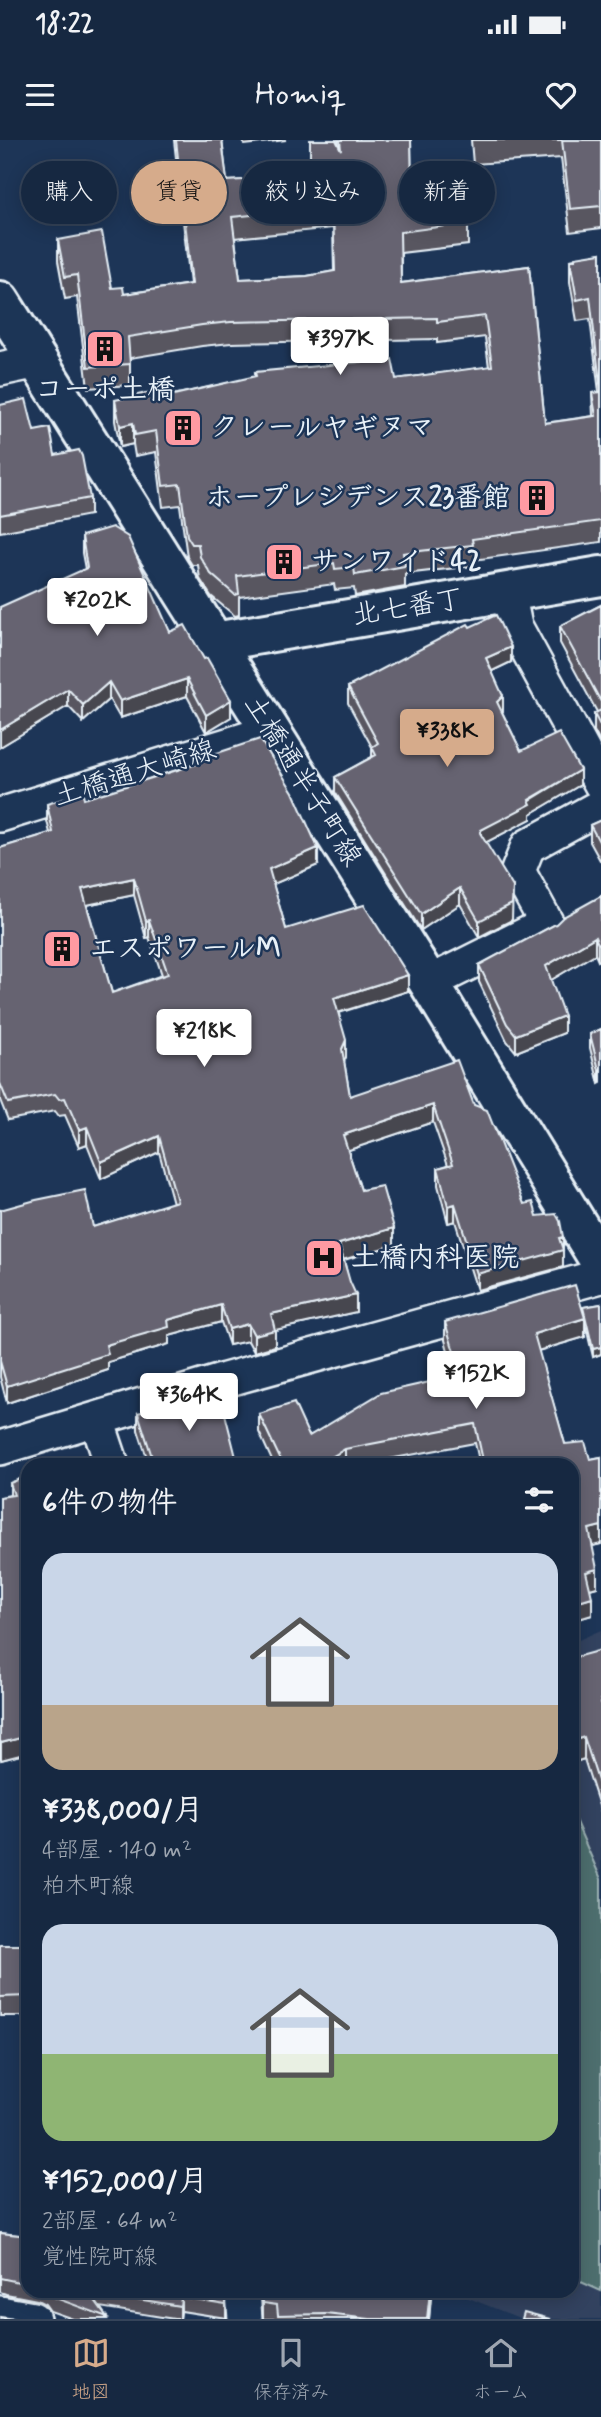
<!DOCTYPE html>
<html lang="ja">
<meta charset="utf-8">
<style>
:root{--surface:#162841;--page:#1f3048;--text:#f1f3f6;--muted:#9ea6b1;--line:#35445a;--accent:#d6ab8b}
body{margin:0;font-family:Mynerve,"Klee One",sans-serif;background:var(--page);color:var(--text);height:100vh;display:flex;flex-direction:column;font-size:26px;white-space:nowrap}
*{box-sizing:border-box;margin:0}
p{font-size:23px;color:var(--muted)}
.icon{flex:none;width:38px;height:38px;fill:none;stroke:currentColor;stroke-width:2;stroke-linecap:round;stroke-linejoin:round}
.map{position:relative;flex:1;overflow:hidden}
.panel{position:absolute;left:21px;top:1318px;width:558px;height:840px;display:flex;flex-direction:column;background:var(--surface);border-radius:21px;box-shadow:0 4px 18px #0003,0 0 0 2px var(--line)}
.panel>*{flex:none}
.hud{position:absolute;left:21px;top:21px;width:560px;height:63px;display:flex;gap:14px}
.price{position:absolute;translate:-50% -60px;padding:0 16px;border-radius:7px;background:#fff;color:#222;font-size:23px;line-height:46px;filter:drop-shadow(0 2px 4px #0008)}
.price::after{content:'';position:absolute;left:50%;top:42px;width:21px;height:16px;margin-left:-10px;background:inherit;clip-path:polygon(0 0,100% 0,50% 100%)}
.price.on{background:var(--accent);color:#111}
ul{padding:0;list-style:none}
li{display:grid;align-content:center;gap:14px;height:371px;padding:0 21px}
li span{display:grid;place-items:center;height:217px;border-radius:21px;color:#555}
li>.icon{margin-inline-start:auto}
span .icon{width:126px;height:126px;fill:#fffc;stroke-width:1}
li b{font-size:30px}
h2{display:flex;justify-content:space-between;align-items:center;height:84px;padding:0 21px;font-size:30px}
.chip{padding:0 24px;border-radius:32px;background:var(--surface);box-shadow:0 4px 18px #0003,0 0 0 2px var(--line);font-size:24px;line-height:63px}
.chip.on{background:var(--accent);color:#111}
.status{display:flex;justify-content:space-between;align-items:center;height:49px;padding:0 35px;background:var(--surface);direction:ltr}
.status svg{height:19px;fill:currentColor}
header{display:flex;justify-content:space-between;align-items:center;height:91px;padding:0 21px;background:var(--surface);font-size:32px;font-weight:600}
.menu{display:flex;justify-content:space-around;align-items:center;height:98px;border-top:2px solid var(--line);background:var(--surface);font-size:19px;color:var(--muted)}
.menu a{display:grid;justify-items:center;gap:4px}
.menu .on{color:var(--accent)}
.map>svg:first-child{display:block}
.built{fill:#33435f}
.green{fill:#4e6e6e;stroke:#9bb0b3;stroke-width:2}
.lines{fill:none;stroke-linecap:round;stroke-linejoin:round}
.minor-casing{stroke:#e8f1f8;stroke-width:38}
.tertiary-casing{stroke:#e8f1f8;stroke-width:44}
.minor{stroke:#1d3557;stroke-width:33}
.tertiary{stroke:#1d3557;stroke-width:38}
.wall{fill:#585661;stroke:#e8f1f8;stroke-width:2;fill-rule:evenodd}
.shaded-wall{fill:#47464f;stroke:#e8f1f8;stroke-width:2}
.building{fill:#666471;stroke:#e8f1f8;stroke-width:2;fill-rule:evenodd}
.labels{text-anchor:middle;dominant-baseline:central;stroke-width:5;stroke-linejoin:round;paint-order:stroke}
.poi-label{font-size:28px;font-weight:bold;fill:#e8f1f8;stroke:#1d3557;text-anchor:start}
.street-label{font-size:28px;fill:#e8f1f8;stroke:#1d3557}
</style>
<div class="status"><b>18:22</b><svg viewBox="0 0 49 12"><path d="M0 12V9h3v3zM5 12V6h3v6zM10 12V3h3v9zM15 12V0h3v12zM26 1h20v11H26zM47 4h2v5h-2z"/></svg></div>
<header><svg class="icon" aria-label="menu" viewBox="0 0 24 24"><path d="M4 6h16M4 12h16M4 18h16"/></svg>Homiq<svg class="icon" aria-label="heart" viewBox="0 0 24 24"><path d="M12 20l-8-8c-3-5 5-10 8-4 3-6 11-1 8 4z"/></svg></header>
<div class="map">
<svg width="601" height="2179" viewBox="0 0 601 2179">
<rect width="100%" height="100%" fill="#1d3557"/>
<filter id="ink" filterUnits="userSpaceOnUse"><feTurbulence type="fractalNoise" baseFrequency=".0143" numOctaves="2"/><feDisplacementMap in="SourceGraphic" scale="14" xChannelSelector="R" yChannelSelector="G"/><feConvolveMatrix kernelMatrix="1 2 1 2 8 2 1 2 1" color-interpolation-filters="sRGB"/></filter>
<g filter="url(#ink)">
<path class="built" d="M601,1490V2179H522L451,2151H572V1503Z"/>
<path class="green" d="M572,1673L601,1739V2151L572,2138Z"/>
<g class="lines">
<defs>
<path id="minor" d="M0,229L38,221
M508,452L515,486L601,644
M0,675L270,592
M429,843L547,784L518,731L528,706L601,666
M97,1280L112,1325
M0,1308L225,1240L601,1136
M243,2151L245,2179
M0,2173L33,2179"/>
<path id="tertiary" d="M0,161L429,843L601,1123
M214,502L601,436"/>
</defs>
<use href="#minor" class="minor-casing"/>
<use href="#tertiary" class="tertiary-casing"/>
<use href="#minor" class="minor"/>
<use href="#tertiary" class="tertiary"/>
</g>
<path class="wall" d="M174,0H222L227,41L310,36L339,5L338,0H411L412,52L468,71V105L401,113V143L529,126L545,283L593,276L592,253L599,252L590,179L577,181L570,142V120L601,113V402L473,420V426L405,434V447L355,456L354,448L335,450L334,444L239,457V475L235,476L211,456L200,439L198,425H192L187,417L180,365L163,367L156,312L135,316L133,304L120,307L115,281V260L169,256L255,237V232L396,239L489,227L485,197L437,203V199L231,203L202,206L130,218V245L88,248L77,157L65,159L58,121V100L112,148L124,154L190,144ZM333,88L334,131L307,136L240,139L235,98Z
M243,0H286L244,5Z
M471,0H601V88L570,92L561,18L473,24Z
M0,265L34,291L55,315L90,358V375L0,392Z
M82,396L170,492L231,577L206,592L187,556L120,578L109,559L83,582L68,566L0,607L85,429L82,413Z
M601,465V604L594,591V574L597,572L560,503V486Z
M470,487L511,522L492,531L503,571L502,572L521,611L580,645L531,674V679L486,702L512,780L479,797L460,764L421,790L335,652V637L372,617V607L348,563V547Z
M199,619L318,725L273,744L286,789L408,851L339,873L346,917L344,921L350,956L474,965L524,1064L537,1076L563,1097V1127L477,1150L455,1081L448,1083L438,1045V1028L448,1025L433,982L348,1010L361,1050L394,1105L344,1120L356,1172L275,1190V1206L254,1212L248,1201L229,1205L221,1182L169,1196V1204L108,1222V1230L7,1263L0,1237V1070L93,1087L173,1063L159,1012L101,1039L87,1004L79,1007L65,975L59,976L55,971L8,980L0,960V708L50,693L47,681V664L84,659L199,623ZM134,755L146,798L149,797L162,835L112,853L87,765Z
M601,680V722L590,702V685Z
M601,756L598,821L595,814L551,840L564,893L516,912L507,901L479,842V825L556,784Z
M601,889L599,944L590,908V894Z
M601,1164V1214L593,1217L585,1183V1197L538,1211L565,1304L590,1319L601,1317V1404L592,1406L597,1447L590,1449L592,1475L572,1481V1325H480L475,1303L357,1325H274L259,1292V1274L309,1296L455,1236L445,1200V1182L583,1172V1167Z
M138,1273L238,1325L148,1321L138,1290Z
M28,1336V1613L1,1620L0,1618V1357L10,1355V1343Z
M601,1510V1672L584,1619L572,1623Z
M0,1805H28V1876H0Z
M0,2093L28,2096V2151H226V2178L181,2171L180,2179H174L100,2167L107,2179H73L50,2171L45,2164L37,2160L6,2154L0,2152Z
M263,2151H431L429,2179H263Z"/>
<path class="shaded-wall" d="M133,283V304L120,307V286Z
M511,507V522L486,534V518Z
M187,539V556L120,578V561Z
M109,542V559L83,582V565Z
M68,549V566L0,607V590Z
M503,556V571L497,577V562Z
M231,560V577L206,592V575Z
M580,630V645L531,674V679L481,705V690Z
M318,708V725L269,746V729Z
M134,738V755L82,766V749Z
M513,747L512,780L479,797V781Z
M460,748V764L421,790V774Z
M149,780V797L146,798V781Z
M595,797V814L546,843V826Z
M601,803V820L598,821V804Z
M408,835V851L334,874V858Z
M564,876V893L516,912V895Z
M346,900V917L342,925V909Z
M601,929V943L599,944V930Z
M433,965V982L343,1012V995Z
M87,987V1004L79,1007V990Z
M159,996V1012L101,1039V1022Z
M455,1064V1081L448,1083V1066Z
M394,1088V1105L339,1121V1104Z
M563,1097V1127L477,1150V1134Z
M356,1155V1172L275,1190V1206L254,1212V1195L271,1174Z
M221,1165V1182L169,1196V1204L108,1222V1230L7,1263V1246L168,1180Z
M585,1178V1197L534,1212V1194Z
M248,1184V1201L229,1205V1189Z
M601,1207V1214L593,1217V1209Z
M345,1309V1325H318Z
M601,1386V1404L589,1407V1389Z
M597,1429V1447L586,1450V1432Z
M592,1457V1475L572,1481V1463Z
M28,1596V1613L1,1620V1603Z
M584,1597V1619L572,1623V1601Z
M430,2151H431V2159L429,2179H427Z
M181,2157V2171L180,2179V2166Z"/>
<path class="building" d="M176,0H222L227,41L310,36V0H336L341,10L340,0H411L412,52L464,45L468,71V83L400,92L401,143L529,126L545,283L596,276L592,253L601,252V381L472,399L473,405L403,413L405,426L355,435L354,427L335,429L334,423L237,436L239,454L235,455L211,434L200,417L198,404H192L187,396L180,344L163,346L156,291L135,295L133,283L120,286L115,260L165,249L169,256L256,236L255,232L392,219L396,239L492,226L485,176L437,182V178L231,182L202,185L128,197L130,224L88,227L77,135L65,137L58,100L102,92L112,148L123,147L124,154L192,144ZM333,67L335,131L307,136L240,139L232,77Z
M562,0H601V66L570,69Z
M601,113V252L590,157L577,160L570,120H575V117Z
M26,259L34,291L50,288L55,315L79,310L82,316L90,358L0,375V265Z
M112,387L128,397L170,492L185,485L204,519L207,518L231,560L206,575L187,539L120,561L109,542L83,565L68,549L0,590V467L87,428L82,396Z
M601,465V562L560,486Z
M496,475L511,507L486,518L503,556L497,562L521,611L559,593L580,630L529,660L531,664L481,690L480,693L513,747L512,764L479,781L460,748L421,774L335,637L376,615L372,607L378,603L348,547L468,484L470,487Z
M601,570V587L594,574Z
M260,599L293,652L318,708L269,729L286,789L364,765L408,835L334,858L346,900L342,909L350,956L457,920L474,965L487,970L524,1064L533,1062L537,1076L556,1074L560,1081L563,1097L559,1098L563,1110L477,1134L455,1064L448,1066L438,1028L453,1024L433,965L343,995L361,1050L382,1046L394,1088L339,1104L350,1142L356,1155L271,1174L275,1190L254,1195L248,1184L229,1189L221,1165L168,1180L169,1187L106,1205L108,1214L7,1246L0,1221V1070L36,1060L85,1050L93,1087L177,1061L159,996L101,1022L87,987L79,990L65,958L59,959L55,954L8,963L0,943V708L53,692L47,664L83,653L84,659L200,623L199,619ZM134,738L146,781L149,780L168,834L112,853L82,749Z
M601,680V705L590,685Z
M601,756V803L598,804L595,797L546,826L564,876L516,895L507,884L479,825L556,784L563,777Z
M601,889V929L599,930L590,894Z
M575,1145L585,1178L534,1194L565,1304L585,1302L590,1319L601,1317V1386L589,1389L597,1429L586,1432L592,1457L572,1463V1325H484L475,1284L345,1309L318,1325H283L259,1274L294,1263L309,1296L381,1253L461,1235L445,1182Z
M601,1164V1207L593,1209L583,1167Z
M219,1250L238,1325H129L153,1320L138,1273Z
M89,1319L91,1325H66Z
M28,1336V1596L1,1603L0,1601V1357L14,1355L10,1343Z
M601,1510V1650L584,1597L572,1601V1518Z
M0,1805H28V1856L0,1857Z
M0,2093L28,2096V2144L0,2138Z
M46,2151H226V2164L181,2157L180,2166L88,2151L107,2177L50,2156Z
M263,2151H430L427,2179H370L326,2174L278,2175L277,2165L263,2163Z
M524,2172L550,2179H522Z
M0,2177L15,2179H0Z"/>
</g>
<defs>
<symbol id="building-square" viewBox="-11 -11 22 22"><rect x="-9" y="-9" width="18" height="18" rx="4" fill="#ff9aa2" stroke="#1d3557"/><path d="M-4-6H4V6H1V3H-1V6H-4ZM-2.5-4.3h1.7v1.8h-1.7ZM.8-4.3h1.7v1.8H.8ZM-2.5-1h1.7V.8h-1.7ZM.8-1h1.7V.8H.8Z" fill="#111"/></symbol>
<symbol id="hospital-square" viewBox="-11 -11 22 22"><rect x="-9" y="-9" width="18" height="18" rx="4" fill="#ff9aa2" stroke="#1d3557"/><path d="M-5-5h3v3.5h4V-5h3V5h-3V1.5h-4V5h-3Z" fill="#111"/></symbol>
</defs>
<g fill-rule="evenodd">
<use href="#building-square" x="83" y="187" width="44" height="44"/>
<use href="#building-square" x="161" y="266" width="44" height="44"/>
<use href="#building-square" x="515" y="336" width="44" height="44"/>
<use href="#building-square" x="262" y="400" width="44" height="44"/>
<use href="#building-square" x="40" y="787" width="44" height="44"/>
<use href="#hospital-square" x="302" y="1096" width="44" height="44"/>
</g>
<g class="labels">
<g class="poi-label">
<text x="105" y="250" text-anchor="middle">コーポ土橋</text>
<text x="210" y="288">クレールヤギヌマ</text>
<text x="510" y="358" text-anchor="end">ホープレジデンス23番館</text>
<text x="311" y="422">サンワイド42</text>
<text x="89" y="809">エスポワールM</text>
<text x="351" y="1118">土橋内科医院</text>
</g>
<g class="street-label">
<text transform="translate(408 468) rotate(-9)">北七番丁</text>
<text transform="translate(135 634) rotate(-17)">土橋通大崎線</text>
<text transform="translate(302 641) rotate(58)">土橋通半子町線</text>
</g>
</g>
</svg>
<b class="price" style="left:340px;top:237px">¥397K</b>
<b class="price" style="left:97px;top:498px">¥202K</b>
<b class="price on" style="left:447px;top:629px">¥338K</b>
<b class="price" style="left:204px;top:929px">¥218K</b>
<b class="price" style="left:476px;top:1271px">¥152K</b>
<b class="price" style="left:189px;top:1293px">¥364K</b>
<div class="hud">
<a class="chip">購入</a>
<a class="chip on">賃貸</a>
<a class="chip">絞り込み</a>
<a class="chip">新着</a>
</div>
<section class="panel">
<h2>6件の物件<svg class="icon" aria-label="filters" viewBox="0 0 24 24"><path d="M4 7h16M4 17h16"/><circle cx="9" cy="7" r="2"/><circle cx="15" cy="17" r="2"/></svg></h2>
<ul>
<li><span style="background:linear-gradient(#c9d6e8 70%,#b9a48a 0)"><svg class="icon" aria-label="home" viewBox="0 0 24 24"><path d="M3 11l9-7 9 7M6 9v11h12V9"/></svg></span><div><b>¥338,000/月</b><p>4部屋 · 140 m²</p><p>柏木町線</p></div></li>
<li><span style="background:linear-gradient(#c9d6e8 60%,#8fb573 0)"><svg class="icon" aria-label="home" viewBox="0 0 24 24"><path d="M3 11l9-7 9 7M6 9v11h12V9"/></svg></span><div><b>¥152,000/月</b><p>2部屋 · 64 m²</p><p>覚性院町線</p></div></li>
</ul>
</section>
</div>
<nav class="menu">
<a class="on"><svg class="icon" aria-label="map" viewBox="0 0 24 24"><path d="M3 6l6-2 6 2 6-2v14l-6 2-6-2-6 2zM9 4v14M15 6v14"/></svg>地図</a>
<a><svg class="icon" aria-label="saved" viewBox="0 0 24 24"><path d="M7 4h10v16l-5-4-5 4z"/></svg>保存済み</a>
<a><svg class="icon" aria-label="home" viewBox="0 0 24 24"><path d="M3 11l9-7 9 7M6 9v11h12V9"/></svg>ホーム</a>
</nav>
